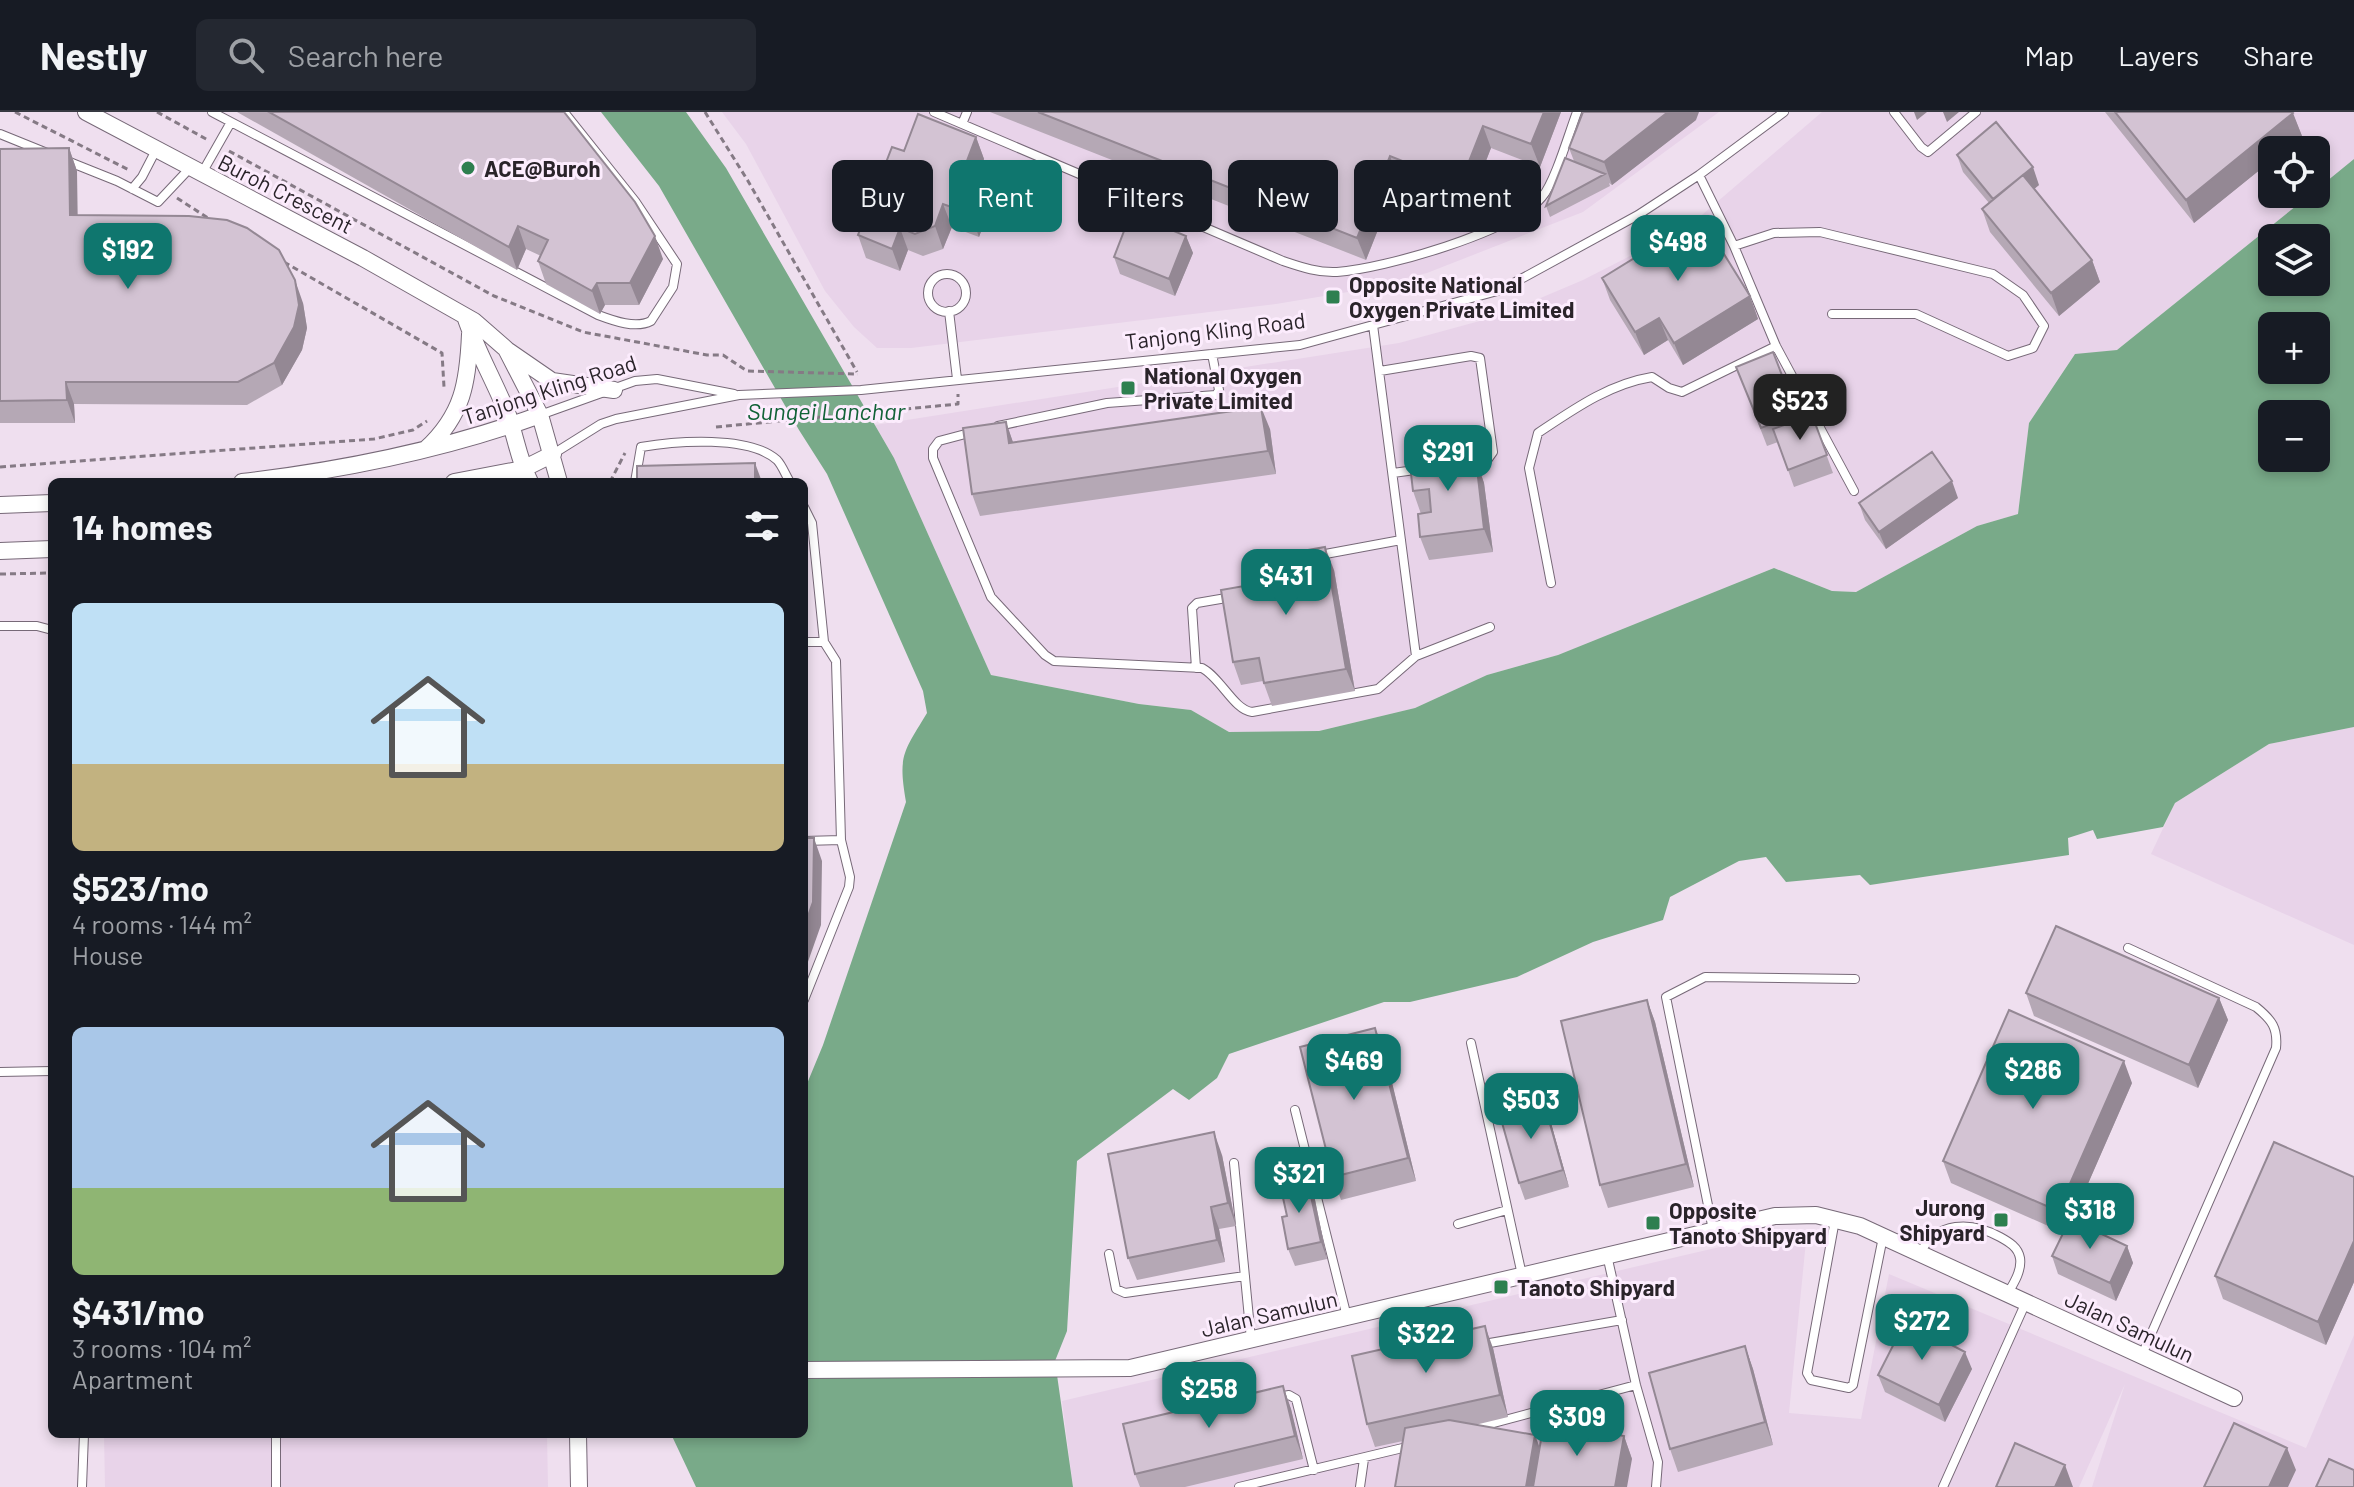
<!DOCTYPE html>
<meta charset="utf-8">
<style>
:root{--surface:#171b24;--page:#242831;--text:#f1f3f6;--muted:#9ea1a6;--line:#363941;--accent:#0f766e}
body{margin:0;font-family:Barlow,sans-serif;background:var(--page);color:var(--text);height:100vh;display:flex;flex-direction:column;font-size:30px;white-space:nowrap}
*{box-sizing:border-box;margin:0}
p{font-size:26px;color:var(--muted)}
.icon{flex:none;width:44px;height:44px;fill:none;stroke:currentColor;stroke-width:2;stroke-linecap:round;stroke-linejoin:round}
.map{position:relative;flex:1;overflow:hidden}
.panel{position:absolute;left:48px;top:366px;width:760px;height:960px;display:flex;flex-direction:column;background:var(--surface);border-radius:12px;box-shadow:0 4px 12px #0003}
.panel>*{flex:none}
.hud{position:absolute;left:832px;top:48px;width:760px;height:72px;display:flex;gap:16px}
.buttons{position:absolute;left:2258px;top:24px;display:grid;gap:16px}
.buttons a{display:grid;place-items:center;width:72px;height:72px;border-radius:12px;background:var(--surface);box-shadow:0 4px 12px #0003;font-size:40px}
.price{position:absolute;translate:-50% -68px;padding:0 18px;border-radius:16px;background:var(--accent);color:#fff;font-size:26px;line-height:52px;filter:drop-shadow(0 2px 4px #0008)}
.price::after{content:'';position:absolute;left:50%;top:48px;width:24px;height:18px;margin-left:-12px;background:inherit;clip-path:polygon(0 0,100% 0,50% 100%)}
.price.active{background:#222;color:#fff}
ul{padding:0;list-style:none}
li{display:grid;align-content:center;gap:16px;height:424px;padding:0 24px}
li span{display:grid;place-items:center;height:248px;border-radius:12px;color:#555}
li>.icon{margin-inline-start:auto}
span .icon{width:144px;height:144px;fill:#fffc;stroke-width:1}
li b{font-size:34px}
h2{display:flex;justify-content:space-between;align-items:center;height:96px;padding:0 24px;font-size:34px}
.tag{padding:0 28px;border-radius:12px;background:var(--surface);box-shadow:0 4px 12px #0003;font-size:28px;line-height:72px}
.tag.active{background:var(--accent);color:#fff}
header{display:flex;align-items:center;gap:48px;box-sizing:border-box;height:112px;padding:0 40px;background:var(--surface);border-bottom:2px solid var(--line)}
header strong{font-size:38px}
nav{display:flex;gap:44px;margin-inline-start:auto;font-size:28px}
.search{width:560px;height:72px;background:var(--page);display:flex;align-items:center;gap:20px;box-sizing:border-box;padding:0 28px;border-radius:12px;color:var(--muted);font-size:30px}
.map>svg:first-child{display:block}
.built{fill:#e8d3e9}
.water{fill:#79aa89;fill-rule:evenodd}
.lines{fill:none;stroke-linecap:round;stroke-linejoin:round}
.lane-casing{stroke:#776978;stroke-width:10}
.street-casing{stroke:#776978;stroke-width:18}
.path{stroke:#857a85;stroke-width:3;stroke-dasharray:6 4;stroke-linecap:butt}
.lane{stroke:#fff;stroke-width:8}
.street{stroke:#fff;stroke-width:16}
.wall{fill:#b5a8b5}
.shaded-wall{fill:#948894}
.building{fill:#d3c3d3;stroke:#948894;stroke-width:2}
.poi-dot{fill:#2e7f50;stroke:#fcecfd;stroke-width:3}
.labels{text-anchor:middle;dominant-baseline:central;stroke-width:6;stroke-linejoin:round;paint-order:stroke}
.poi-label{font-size:22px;font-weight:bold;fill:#2a242a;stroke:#fcecfd;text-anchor:start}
.street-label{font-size:22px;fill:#2a242a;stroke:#fcecfd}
.water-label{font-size:24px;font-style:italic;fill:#116237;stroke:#fcecfd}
</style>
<header>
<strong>Nestly</strong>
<div class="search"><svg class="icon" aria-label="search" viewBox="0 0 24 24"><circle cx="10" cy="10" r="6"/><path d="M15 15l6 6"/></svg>Search here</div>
<nav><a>Map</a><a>Layers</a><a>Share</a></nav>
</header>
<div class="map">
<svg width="2354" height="1375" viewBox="0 0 2354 1375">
<rect width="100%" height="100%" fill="#efdfef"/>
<path class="built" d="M722,0H1719L1583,100L1427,161L1348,180L1276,192L911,236H877L854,215L825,179L746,32Z
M1822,0H2354V47L2316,78V38H2272V82H2311L2117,238L2074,243L2029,311L2018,402L1977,414L1856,480L1832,479L1774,456L1558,543L1487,563L1415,596L1319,619L1229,620L1191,598L1139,592L991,563L894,346L875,313L1399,231L1498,204L1583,168L1689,114Z
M2354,615V833L2151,742L2175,691L2269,632Z
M1775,1122L1806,1129L1789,1301L1861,1307L1889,1162L2306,1336L2354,1223V1375H2092L2125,1272L2079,1375H1073L1062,1289Z
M104,1322H547L548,1375H105Z"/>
<path class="water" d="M601,0H686L726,56L894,346L991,563L1139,592L1191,598L1229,620L1319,619L1415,596L1487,563L1558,543L1774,456L1832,479L1856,480L1977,414L2018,402L2029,311L2075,242L2117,238L2311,82H2316V78L2354,47V615L2269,632L2175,691L2163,715L2097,727L2093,718L2068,726L2069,743L1870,773L1860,763L1786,770L1766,745L1739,749L1670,785L1663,808L1593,830L1517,865L1410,890H1384L1229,942L1217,966L1189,988L1173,977L1077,1049L1067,1219L1055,1249L1073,1375H696L671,1322H804V979L823,933L906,690C898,643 903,641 927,601L923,579L827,362L799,318L659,74ZM2272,126H2316V170H2272ZM2272,214H2316V258H2272ZM2272,302H2316V346H2272Z"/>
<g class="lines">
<defs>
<path id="lane" d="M212,0L598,203C614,209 636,217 651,209L673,175L677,152L635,89L564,0
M934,0L1283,149C1301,155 1318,161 1337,160C1383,157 1513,120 1542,85C1555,70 1569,21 1577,0
M1894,0L1921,35L1928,40L1976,0
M962,12L967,0
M0,22L47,41
M67,49L117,69L158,90L190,56
M202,61L231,10
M1699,63L1734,134L1776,234L1854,379
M132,77L142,65L156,38
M1734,134L1774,121L1820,120L1993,162L2023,183L2044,214L2033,236L2008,244L1916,202H1832
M928 181a19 19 0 1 1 38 0a19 19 0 1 1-38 0Z
M949,199L957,267
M1373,213L1416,544
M1380,259L1471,244L1480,246L1493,340L1488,347L1467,351
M540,303L635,269L657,267L734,282
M998,314L1107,291L1216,283L1219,278L1212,242
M973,320L939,329L933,337V346L991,485L1045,543L1054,549L1202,556C1221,566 1234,598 1252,600L1378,577L1416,544L1490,515
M553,342L601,312L616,307L739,283L861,278L1300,233L1501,178L1638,103L1699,63L1784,0
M1393,361L1422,357
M635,370L641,335C676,329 749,323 777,348C782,353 786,364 790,370
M804,395L812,411L824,530L836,549L841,728L850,765L849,775L804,888
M1320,443L1401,428
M1551,471L1529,356L1538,321C1574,297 1609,272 1652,265L1669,276L1682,280L1776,234
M1252,481L1253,461L1260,454
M0,514H37L52,518
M804,530H824
M1196,556L1192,496L1197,491L1232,485
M804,729L841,728
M2128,836L2256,895C2272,908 2278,916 2276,936L2142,1243
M1471,931L1522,1163
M0,960L52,959
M1295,998L1347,1205
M1234,1051L1251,1227
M1835,1108L1807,1261L1811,1268L1849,1276L1853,1273L1883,1125
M1458,1112L1507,1098
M1713,1118L1666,885L1705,865L1855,867
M1920,1141C1937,1109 1971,1109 2000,1125C2009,1130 2018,1135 2020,1146C2022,1158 2014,1171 2008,1181
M1109,1142L1116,1177L1125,1181L1245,1164
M1607,1143L1636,1273L1658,1350L1656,1375
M1484,1232L1622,1208
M1279,1285L1289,1283L1296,1287L1314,1358
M1475,1316L1636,1273
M82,1375L84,1322
M276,1375V1322
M1239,1375L1411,1334
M1360,1375L1364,1347
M1943,1375L2026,1190"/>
<path id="street" d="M86,0L363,146L474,209L506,237L540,303L559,370
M465,204C476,238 495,270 508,303C516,326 519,349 530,370
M507,238L552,269L614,278
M426,337C463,303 468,270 470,222
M242,370C345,358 443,338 540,303
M454,370L523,357L553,342
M0,393L52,391
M0,439L52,437
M804,1258L1130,1256L1775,1104L1816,1103L1860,1114L2234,1286
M578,1322L579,1375"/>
</defs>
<use href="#lane" class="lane-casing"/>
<use href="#street" class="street-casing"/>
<path class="path" d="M15,0L129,58
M157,0L208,28
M705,0L748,69L857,260
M229,39L494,184L583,220L707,243H723L747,259L858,262
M177,86L211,108
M284,150L442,241L444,275
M716,315L958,292V282
M0,355L374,327L413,318L427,309
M610,370L625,341
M0,462L52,461"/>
<use href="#lane" class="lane"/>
<use href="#street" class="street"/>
</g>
<path class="wall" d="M237,0H564L663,147L639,193H605L600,202L546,172L538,149L541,144L526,137L517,158Z
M990,0H1561L1540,55L1491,36L1468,95L1398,67L1366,148Z
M2105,0H2292L2302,24L2284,38H2272V48L2194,111Z
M1696,8L1612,73L1609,71L1610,74L1550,105L1546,94L1574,49L1569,36Z
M976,25L984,47L977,67L991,92L979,125L952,115L943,137L923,144L908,138L900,159L866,146L858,123L904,39Z
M69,36L77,59V103L303,191L307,216L302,238L282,273L247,293L74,292L75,311H0V37Z
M1957,43L2039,73L2034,77L2092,148L2100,170L2059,204L1990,120L1982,97L1989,91L1963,60Z
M1186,124L1193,141L1175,184L1120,162L1114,145Z
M1602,166L1750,184L1758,207L1683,253L1668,228L1644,243L1610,188Z
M1773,240L1799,308L1812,303L1833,361L1794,375L1778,330L1767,334L1743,272Z
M1006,310L1013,331L1270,317L1276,362L980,404L972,382Z
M1476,348L1484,371L1493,440L1429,448L1420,425L1421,402L1413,379L1465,350Z
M1958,386L1886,437L1865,408L1859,391Z
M1334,458L1355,579L1272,594L1263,569L1241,573L1233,550Z
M2026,881L2219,886L2228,908L2198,976L2034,904Z
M1647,888L1655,910L1694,1075L1608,1096L1600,1073Z
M1375,916L1384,938L1416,1069L1341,1088L1333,1065Z
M2132,971L2072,1108L2127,1134L2133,1151L2116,1189L2058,1162L2052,1144L2064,1121L1951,1071L1943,1049Z
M1543,987L1549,1004L1569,1075L1525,1088L1519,1071Z
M1222,1043L1236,1114L1219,1117L1225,1150L1137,1168L1128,1146Z
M2354,1065V1170L2326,1233L2223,1187L2215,1164Z
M1314,1083L1327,1147L1295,1154L1288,1137L1287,1104Z
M1745,1234L1753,1257L1773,1333L1678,1360L1670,1337Z
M1953,1234L1972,1257L1945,1310L1885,1280L1878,1263Z
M1493,1236L1508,1305L1475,1313L1535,1323L1540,1336L1624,1324L1632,1347L1403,1329L1375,1335L1367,1312Z
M1283,1274L1291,1297L1303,1347L1185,1375H1140L1135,1362Z"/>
<path class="shaded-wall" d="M1544,0H1561L1540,55L1531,32Z
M1668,0H1699L1696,8L1612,73L1604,50Z
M1914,0H1927L1917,8Z
M1943,0H1959L1947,10Z
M2293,1L2302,24L2284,38H2272V48L2194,111L2186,88Z
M1483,14L1491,36L1468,95L1460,72Z
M976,25L984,47L970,84L962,62Z
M69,36L77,59L78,126L70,103Z
M1390,44L1398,67L1366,148L1357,126Z
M2033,55L2039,73L2000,105L1994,88Z
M983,70L991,92L979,125L971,102Z
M943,92L952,115L943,137L935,114Z
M518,114L526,137L517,158L509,135Z
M900,116L908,138L900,159L892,137Z
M655,124L663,147L639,193L630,171Z
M1186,124L1193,141L1175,184L1169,167Z
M2092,148L2100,170L2059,204L2051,181Z
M295,168L303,191L307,216L302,238L282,273L274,251Z
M597,171L605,193L600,202L592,179Z
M1750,184L1758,207L1683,253L1674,231Z
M1659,206L1668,228L1644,243L1635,220Z
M66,270L74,292L75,311L67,288Z
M1261,295L1270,317L1276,362L1268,339Z
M1006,310L1014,333L1009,331Z
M1476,348L1484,371L1493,440L1484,417Z
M755,351L762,370H755Z
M1952,369L1958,386L1886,437L1879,420Z
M1325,435L1334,458L1355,579L1346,557Z
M814,726L822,749L821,813L804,861V815Z
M2219,886L2228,908L2198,976L2189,953Z
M1647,888L1655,910L1694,1075L1686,1052Z
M1375,916L1384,938L1416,1069L1408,1046Z
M2124,949L2132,971L2066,1122L2058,1099Z
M1543,987L1549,1004L1569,1075L1563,1058Z
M1214,1020L1222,1043L1236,1114L1228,1091Z
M1307,1066L1314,1083L1327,1147L1321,1130Z
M1211,1095L1219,1117L1225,1150L1217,1128Z
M2354,1129V1170L2326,1233L2318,1210Z
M2127,1134L2133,1151L2116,1189L2110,1171Z
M1485,1214L1493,1236L1508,1305L1500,1283Z
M1947,1216L1953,1233L1942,1228Z
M1745,1234L1753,1257L1773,1333L1765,1310Z
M1965,1240L1972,1257L1945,1310L1939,1293Z
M1283,1274L1291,1297L1303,1347L1295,1324Z
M1535,1323L1543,1346L1538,1375H1526Z
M1624,1324L1632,1347L1627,1375H1615Z
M2287,1336L2296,1358L2288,1375H2269Z
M2065,1353L2073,1375H2055Z"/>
<path class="building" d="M269,0H564L635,90L655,124L630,171H597L592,179L538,149L548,128L518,114L509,135Z
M1038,0H1544L1531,32L1483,14L1460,72L1390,44L1357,126Z
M1583,0H1668L1604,50L1569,36Z
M2115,0H2292L2293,1L2186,88Z
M918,2L976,25L962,62L983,70L971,102L943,92L935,114L915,122L900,116L892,137L858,123L892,35L904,39Z
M1996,10L2033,55L1993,87L1957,43Z
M69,36L70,103L189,104L227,108L247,116L279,138L295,168L299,193L294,215L274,251L238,270H66L67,288L0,289V37Z
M1565,46L1605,62L1546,94Z
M2023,63L2092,148L2051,181L1982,97Z
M1131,101L1186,124L1169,167L1114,145Z
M1701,105L1750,184L1674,231L1659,206L1635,220L1602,166Z
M1773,240L1797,302L1761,316L1736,255Z
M1261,295L1268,339L972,382L963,316L1006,310L1009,331Z
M1812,303L1827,343L1788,358L1773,317Z
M1460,338L1462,350L1476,348L1484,417L1420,425L1418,402L1431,400L1429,377L1413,379L1409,344Z
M1932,340L1952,369L1879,420L1859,391Z
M755,351V370H637V354Z
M1325,435L1346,557L1264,571L1259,546L1233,550L1221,478L1256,472L1252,448Z
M804,726H814L813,790L804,815Z
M2056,814L2219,886L2189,953L2026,881Z
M1647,888L1686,1052L1600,1073L1561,909Z
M2009,898L2124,949L2058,1099L1943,1049Z
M1375,916L1408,1046L1333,1065L1300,935Z
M1543,987L1563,1058L1519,1071L1499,1000Z
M1214,1020L1228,1091L1211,1095L1217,1128L1128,1146L1108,1042Z
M2274,1030L2354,1065V1129L2318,1210L2215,1164Z
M1307,1066L1321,1130L1288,1137L1282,1105L1287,1104L1280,1072Z
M2070,1107L2127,1134L2110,1171L2052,1144Z
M1905,1210L1931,1223L1936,1211L1947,1216L1942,1228L1965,1240L1939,1293L1878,1263Z
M1485,1214L1500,1283L1367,1312L1352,1244Z
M1745,1234L1765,1310L1670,1337L1649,1261Z
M1283,1274L1295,1324L1135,1362L1123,1312Z
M1449,1308L1535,1323L1526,1375H1395L1405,1316Z
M1544,1310L1624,1324L1615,1375H1533Z
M2234,1311L2287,1336L2269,1375H2204Z
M2015,1331L2065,1353L2055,1375H1996Z
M2329,1347L2354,1358V1375H2316Z"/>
<g class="poi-dot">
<circle cx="468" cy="56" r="8"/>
<rect x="1325" y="177" width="16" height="16" rx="4"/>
<rect x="1120" y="268" width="16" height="16" rx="4"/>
<rect x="1993" y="1100" width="16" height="16" rx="4"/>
<rect x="1645" y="1103" width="16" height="16" rx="4"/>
<rect x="1493" y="1167" width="16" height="16" rx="4"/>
</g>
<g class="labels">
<g class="poi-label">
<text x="484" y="56">ACE@Buroh</text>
<text x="1349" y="172">Opposite National<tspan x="1349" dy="25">Oxygen Private Limited</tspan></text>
<text x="1144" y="263">National Oxygen<tspan x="1144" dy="25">Private Limited</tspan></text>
<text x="1985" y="1095" text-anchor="end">Jurong<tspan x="1985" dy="25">Shipyard</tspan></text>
<text x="1669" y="1098">Opposite<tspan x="1669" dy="25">Tanoto Shipyard</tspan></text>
<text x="1517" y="1175">Tanoto Shipyard</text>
</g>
<g class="street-label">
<text transform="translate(286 81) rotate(27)">Buroh Crescent</text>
<text transform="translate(1215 218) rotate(-7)">Tanjong Kling Road</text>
<text transform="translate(549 277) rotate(-18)">Tanjong Kling Road</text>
<text transform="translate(1269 1201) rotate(-13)">Jalan Samulun</text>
<text transform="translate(2130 1214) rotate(25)">Jalan Samulun</text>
</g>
<g class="water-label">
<text x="826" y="298">Sungei Lanchar</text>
</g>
</g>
</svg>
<div class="buttons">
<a><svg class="icon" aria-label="locate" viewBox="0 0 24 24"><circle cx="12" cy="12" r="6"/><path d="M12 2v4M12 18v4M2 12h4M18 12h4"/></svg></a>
<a><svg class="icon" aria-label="layers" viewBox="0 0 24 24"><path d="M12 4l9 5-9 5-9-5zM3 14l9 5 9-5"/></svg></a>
<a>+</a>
<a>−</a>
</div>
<b class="price" style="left:1678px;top:171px">$498</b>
<b class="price" style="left:128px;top:179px">$192</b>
<b class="price active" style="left:1800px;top:330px">$523</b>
<b class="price" style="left:1448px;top:381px">$291</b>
<b class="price" style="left:1286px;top:505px">$431</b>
<b class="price" style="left:1354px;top:990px">$469</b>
<b class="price" style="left:2033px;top:999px">$286</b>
<b class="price" style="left:1531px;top:1029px">$503</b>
<b class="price" style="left:1299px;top:1103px">$321</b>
<b class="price" style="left:2090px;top:1139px">$318</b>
<b class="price" style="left:1922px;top:1250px">$272</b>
<b class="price" style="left:1426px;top:1263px">$322</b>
<b class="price" style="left:1209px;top:1318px">$258</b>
<b class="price" style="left:1577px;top:1346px">$309</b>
<div class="hud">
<a class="tag">Buy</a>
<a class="tag active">Rent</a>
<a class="tag">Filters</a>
<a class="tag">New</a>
<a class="tag">Apartment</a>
</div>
<section class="panel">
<h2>14 homes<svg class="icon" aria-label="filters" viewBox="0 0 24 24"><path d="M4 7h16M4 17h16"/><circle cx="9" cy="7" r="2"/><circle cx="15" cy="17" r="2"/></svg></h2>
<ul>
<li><span style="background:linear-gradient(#bfe0f5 65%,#c2b280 0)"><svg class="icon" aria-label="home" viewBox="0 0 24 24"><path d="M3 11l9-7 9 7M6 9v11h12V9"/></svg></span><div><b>$523/mo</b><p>4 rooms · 144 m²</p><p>House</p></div></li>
<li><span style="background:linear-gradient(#a9c7e8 65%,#8fb573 0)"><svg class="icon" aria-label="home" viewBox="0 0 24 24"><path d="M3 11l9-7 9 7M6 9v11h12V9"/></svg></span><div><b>$431/mo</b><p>3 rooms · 104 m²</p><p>Apartment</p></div></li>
</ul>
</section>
</div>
